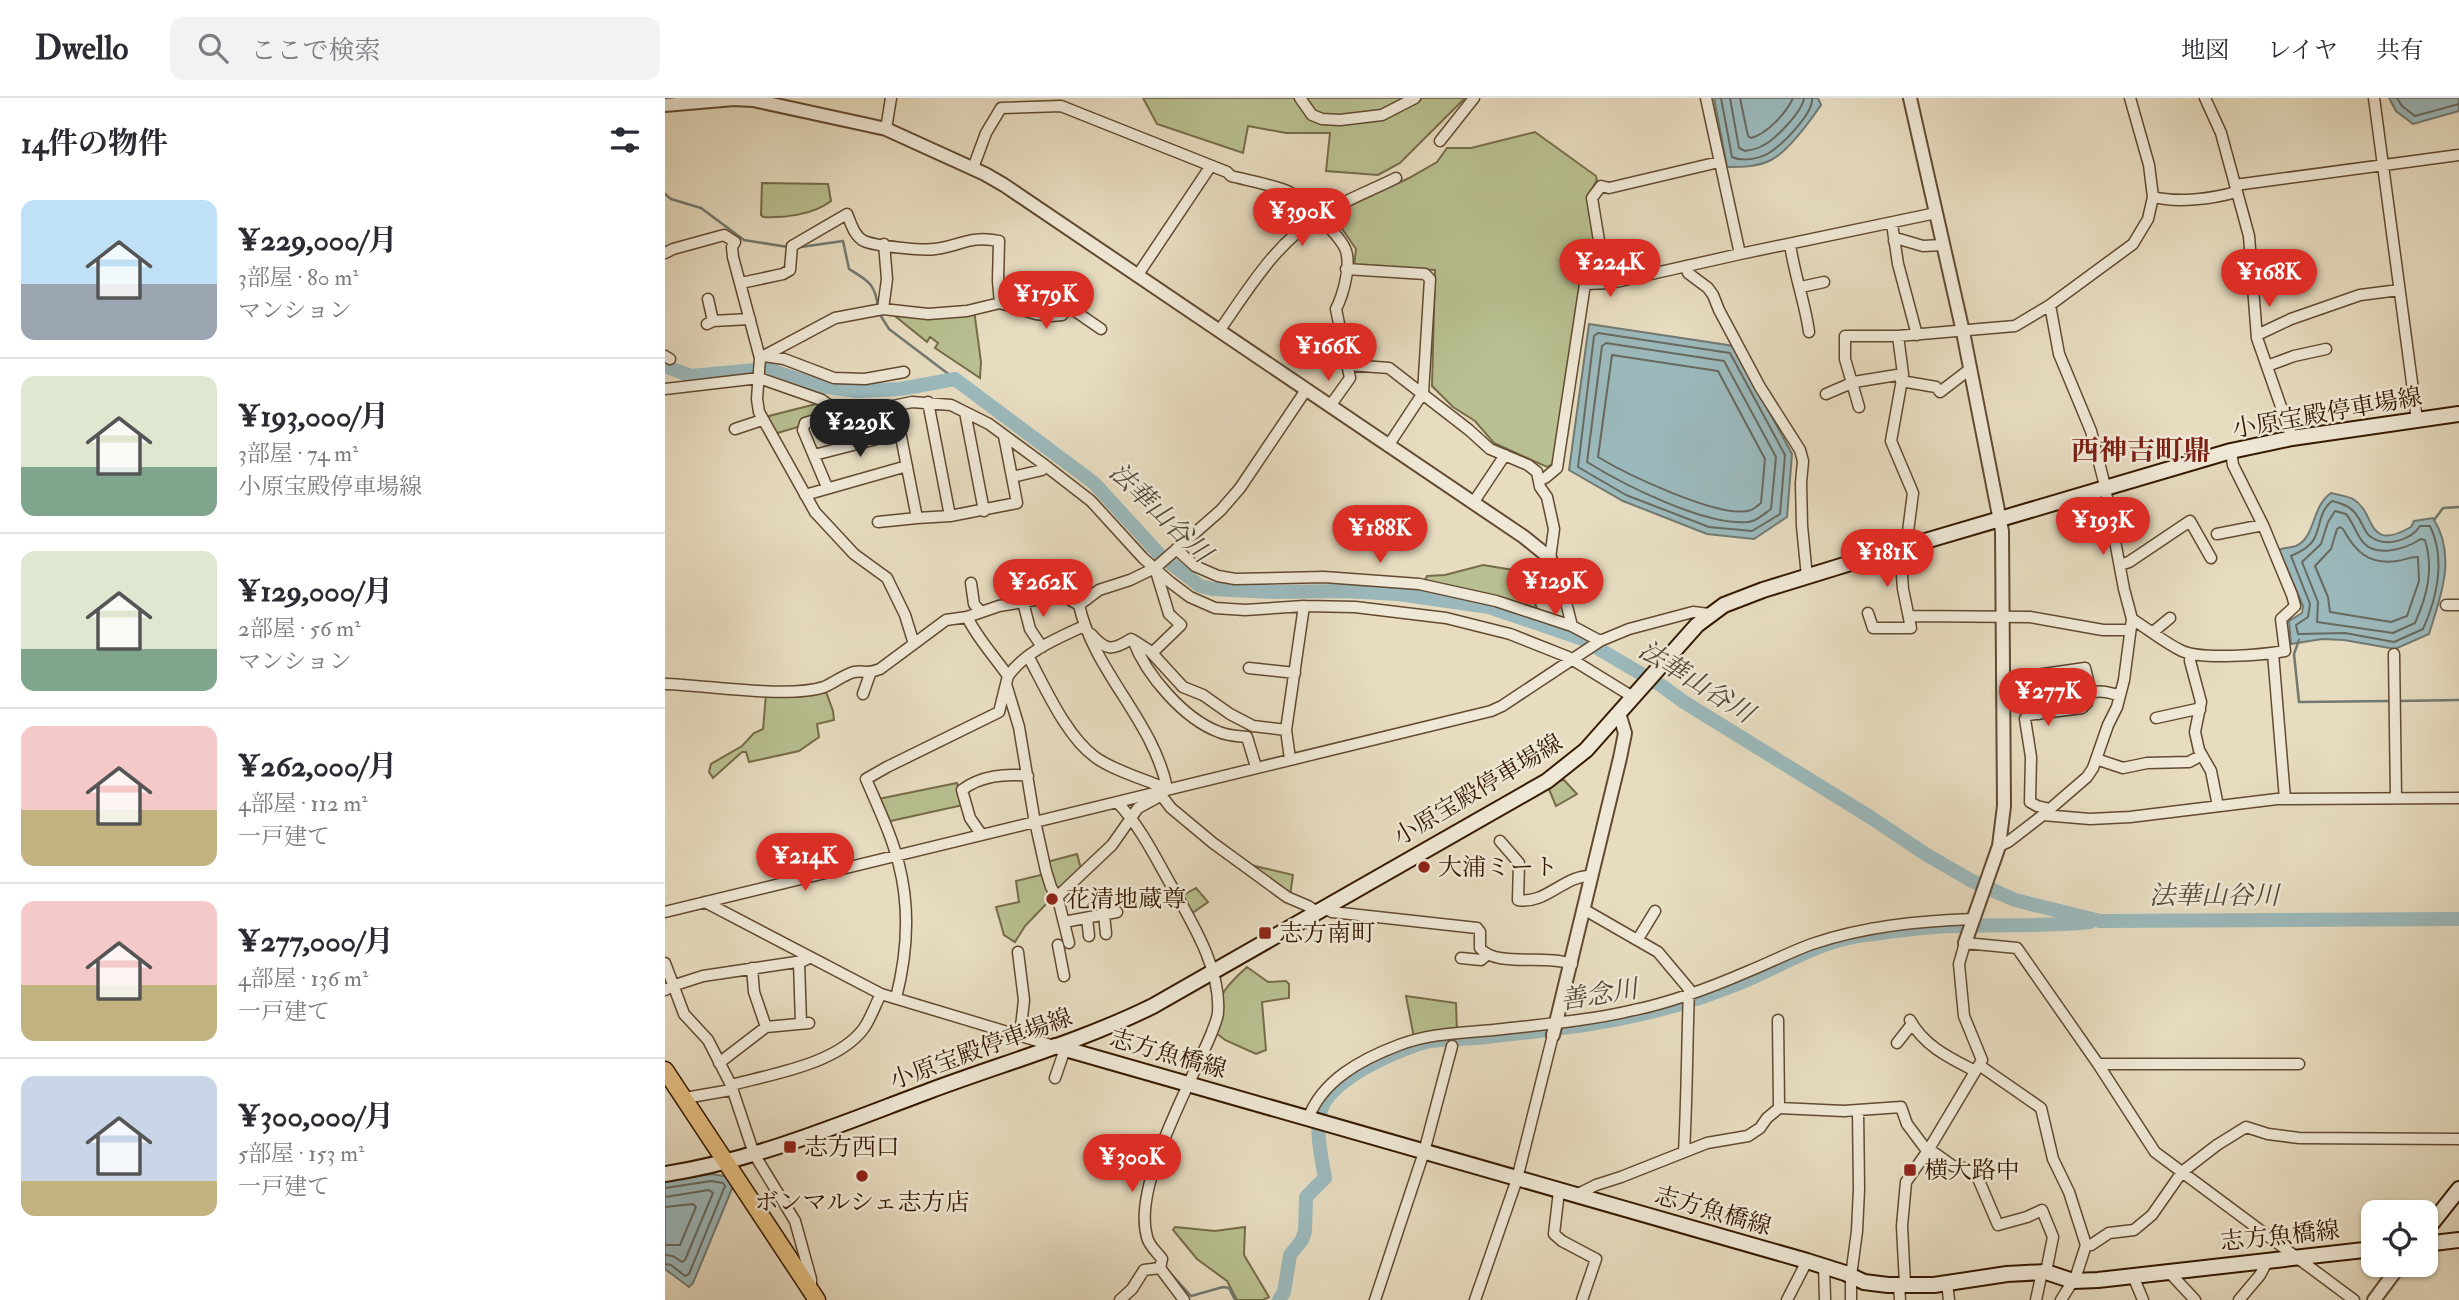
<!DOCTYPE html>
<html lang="ja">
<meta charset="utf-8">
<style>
:root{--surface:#fff;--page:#f2f2f3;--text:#2b2b33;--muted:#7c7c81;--line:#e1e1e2;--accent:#d93025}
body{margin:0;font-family:"IM FELL Double Pica","Noto Serif JP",serif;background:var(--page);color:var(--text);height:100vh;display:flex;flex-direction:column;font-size:26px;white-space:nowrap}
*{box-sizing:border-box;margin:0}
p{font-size:23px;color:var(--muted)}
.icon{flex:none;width:38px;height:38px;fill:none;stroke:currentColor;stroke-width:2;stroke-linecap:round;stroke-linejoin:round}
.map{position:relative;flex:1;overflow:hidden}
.sheet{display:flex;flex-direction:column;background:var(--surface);width:665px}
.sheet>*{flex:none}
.fabs{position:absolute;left:1696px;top:1102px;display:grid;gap:14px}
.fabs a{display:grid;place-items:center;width:77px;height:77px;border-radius:14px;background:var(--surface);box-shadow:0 2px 5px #0004;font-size:35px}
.price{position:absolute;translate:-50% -60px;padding:0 16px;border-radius:24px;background:var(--accent);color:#fff;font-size:23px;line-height:46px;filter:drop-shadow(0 2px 4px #0008)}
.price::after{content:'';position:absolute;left:50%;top:42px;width:21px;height:16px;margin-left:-10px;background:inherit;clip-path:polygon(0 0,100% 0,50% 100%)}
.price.selected{background:#222;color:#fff}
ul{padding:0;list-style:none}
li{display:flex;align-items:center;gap:21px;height:175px;padding:0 21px}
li+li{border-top:2px solid var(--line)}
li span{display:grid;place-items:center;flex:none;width:196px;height:140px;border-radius:14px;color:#555}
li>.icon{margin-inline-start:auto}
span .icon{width:84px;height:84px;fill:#fffc;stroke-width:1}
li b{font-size:30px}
h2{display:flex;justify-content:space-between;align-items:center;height:84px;padding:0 21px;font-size:30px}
header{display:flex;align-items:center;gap:42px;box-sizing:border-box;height:98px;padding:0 35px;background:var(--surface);border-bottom:2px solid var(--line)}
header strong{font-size:33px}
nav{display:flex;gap:38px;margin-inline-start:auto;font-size:24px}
.search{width:490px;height:63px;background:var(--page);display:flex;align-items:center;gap:18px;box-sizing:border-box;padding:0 24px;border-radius:14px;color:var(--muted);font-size:26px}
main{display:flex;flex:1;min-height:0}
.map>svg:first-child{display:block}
.green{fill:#b8bf90;stroke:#766c48;stroke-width:2}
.water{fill:#9bb9bc;stroke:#727971;stroke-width:2}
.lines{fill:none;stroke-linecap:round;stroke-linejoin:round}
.shore{stroke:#68695e;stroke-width:2}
.stream{stroke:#727971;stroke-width:2.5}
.river{stroke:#9bb9bc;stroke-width:14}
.minor-casing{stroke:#624a30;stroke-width:13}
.tertiary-casing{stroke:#624a30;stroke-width:16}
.secondary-casing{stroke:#351900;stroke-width:18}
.primary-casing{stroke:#351900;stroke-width:19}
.minor{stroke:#efe8d6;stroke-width:10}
.tertiary{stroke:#efe8d6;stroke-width:12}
.secondary{stroke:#efe8d6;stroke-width:14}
.primary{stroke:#e4be80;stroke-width:16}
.poi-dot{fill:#8f2418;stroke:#efe8d6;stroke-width:2.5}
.labels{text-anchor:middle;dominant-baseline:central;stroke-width:5;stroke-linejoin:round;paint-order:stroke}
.street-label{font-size:24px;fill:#351900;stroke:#efe8d6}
.poi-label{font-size:24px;fill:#351900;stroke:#efe8d6;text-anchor:start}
.water-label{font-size:26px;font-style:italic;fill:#544938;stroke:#efe8d6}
.quarter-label{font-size:28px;font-weight:bold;fill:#7a1f14;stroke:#efe8d6}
</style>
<header>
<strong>Dwello</strong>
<div class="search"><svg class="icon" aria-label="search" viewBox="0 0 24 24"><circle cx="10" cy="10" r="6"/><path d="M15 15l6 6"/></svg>ここで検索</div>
<nav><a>地図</a><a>レイヤ</a><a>共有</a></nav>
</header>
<main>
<section class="sheet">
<h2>14件の物件<svg class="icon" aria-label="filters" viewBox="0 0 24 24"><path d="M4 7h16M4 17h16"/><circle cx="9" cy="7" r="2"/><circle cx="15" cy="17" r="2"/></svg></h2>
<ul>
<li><span style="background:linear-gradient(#bfe0f5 60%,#9aa5b1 0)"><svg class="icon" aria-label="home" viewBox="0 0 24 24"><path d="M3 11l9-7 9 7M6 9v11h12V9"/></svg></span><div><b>¥229,000/月</b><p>3部屋 · 80 m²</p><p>マンション</p></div></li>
<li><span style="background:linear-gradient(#dfe7d0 65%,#7fa58c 0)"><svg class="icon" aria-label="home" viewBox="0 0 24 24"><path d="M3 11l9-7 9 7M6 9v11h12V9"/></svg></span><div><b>¥193,000/月</b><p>3部屋 · 74 m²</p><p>小原宝殿停車場線</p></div></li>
<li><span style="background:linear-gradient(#dfe7d0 70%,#7fa58c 0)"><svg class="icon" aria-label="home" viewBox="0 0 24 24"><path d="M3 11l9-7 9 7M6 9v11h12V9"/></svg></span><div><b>¥129,000/月</b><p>2部屋 · 56 m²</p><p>マンション</p></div></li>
<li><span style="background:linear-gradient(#f6c9c9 60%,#c2b280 0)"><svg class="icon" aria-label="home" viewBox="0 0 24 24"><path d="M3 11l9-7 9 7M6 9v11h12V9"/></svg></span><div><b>¥262,000/月</b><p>4部屋 · 112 m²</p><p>一戸建て</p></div></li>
<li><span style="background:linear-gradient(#f6c9c9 60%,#c2b280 0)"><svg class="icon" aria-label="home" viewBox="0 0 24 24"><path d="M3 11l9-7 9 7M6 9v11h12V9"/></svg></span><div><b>¥277,000/月</b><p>4部屋 · 136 m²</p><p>一戸建て</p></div></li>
<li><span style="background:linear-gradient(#c9d6e8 75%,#c2b280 0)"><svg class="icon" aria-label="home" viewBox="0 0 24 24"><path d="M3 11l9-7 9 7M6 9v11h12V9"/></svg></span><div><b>¥300,000/月</b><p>5部屋 · 153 m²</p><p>一戸建て</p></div></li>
</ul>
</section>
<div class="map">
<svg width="1794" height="1202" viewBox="0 0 1794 1202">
<rect width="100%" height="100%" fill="#e7dcc0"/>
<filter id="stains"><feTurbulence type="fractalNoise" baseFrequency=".00286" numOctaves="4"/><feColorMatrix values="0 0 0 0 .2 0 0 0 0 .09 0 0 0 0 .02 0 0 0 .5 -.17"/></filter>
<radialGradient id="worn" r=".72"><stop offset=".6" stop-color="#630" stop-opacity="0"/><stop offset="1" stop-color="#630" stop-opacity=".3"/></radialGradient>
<path class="green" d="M478,0H800L735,65L713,77L661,73L665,35H621L583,28L578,55L492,26Z
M870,34L931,78L932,82L923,98L939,173L936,177L916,178L889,365L882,369L829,345L810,323L788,309L767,288L770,172L689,168L691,151L667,116L744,80L772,64L782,50H806Z
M97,85L163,86L166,103C148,117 119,120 98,119L96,117Z
M309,212L316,264L315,280L270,250L273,245L265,239L262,244L230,218Z
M155,305L158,316L137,321L133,329L109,336L100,319Z
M818,467L854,473L874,514L762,486L760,482L762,478L780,477Z
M160,591L168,613L169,622L152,626L154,639L134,653L84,664L81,654H77L48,680L44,674L46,666L77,648L89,635L98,631L101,596Z
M899,682L912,696L891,708L883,689L891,683Z
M292,685L298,707L221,724L213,701Z
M412,756L417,774L393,796L382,764Z
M586,767L628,777L625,798Z
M380,776L386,796L382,801V805L360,828L350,844L339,837L331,809L354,804L351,783Z
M531,790L543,804L526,816L515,799Z
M582,869L603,884L621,883L624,886V900L597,904L601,952L591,956L560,942L551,935C555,897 553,895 582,869Z
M741,898L791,905L792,934L749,940Z
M510,1129L550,1133L580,1129L579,1157L604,1199L598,1202H572L562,1183L532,1161L508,1132Z"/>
<path class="water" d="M1049,0H1153L1156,7C1145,23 1124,53 1106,62C1093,69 1076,69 1062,69Z
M1724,0H1794V13L1748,26L1731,13Z
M924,226L1069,248L1127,356L1122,419L1089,441L1042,436L958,403L904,372Z
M1666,395C1673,397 1682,398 1688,401C1712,415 1700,455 1746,429L1749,423L1768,420C1792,458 1776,497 1764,536L1730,551L1679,542L1657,541L1626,546L1624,523L1637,515L1638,508L1614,452C1620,449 1626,450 1631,448C1651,439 1646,409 1666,395Z
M47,1076L64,1079L69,1086L28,1185L24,1189L0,1171V1083Z"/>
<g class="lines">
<path class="shore" d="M1056,0L1067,59C1077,64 1094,61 1104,55C1117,47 1149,15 1147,0
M1065,0L1074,50L1080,53C1086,52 1092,51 1097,48C1109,43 1138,13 1139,0
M1075,0L1083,38L1086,40C1102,36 1121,15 1128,0
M1732,0L1737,8L1750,18L1794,6
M933,235L1065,255L1120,357L1115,416L1087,433L1044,429L961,397L913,369L929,238Z
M941,245L1059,263L1111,359L1106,411C1100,415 1091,424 1083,424C1040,428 959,387 922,364L937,248Z
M947,257L1053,273L1100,361L1096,405C1092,408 1087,413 1082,413C1051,419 961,376 933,359Z
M1667,403C1685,407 1691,413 1699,430C1701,433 1702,437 1706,439C1721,450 1746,442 1755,428H1765C1781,461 1772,500 1758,531L1729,544L1680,535L1633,536L1631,527L1643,519L1645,506L1626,458C1633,455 1645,449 1649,441C1656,428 1654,413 1667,403Z
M1670,413L1681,416C1687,423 1690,432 1695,440C1708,462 1740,451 1756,441L1760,442C1769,471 1762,498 1750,525L1728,535L1652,524L1653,504L1637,464L1656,446L1663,424Z
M1675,429L1678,431C1690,453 1703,467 1732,463C1740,462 1746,458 1753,459L1754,483L1742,518L1726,524L1665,514L1663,499L1650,468L1666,451L1672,431Z
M0,1090L46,1083L58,1085L60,1088L24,1176L20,1178L6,1167L0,1166
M0,1099L44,1092L48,1095L20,1162L17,1164L8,1158L0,1157
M0,1109L28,1106L31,1109L15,1147H0"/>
<path class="stream" d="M0,96L6,101L36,110L79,142L123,149
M129,150L178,143L184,171C203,183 210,185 213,209
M214,215L224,231L290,281
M1769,422L1778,410L1794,409
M1634,542L1629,556L1634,604L1726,603
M1733,603L1794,602
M1776,1125L1794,1103
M499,1168L526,1198L558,1189L564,1190L570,1202
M461,1191L475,1169L493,1165"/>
<path class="river" d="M0,268L26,278L101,271L155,288L192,293L235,291L290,281L429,385L495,457L535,488L548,491L608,494L679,493L733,496L824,509L915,540L997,588L1019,604L1205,719L1262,757L1307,783L1350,802L1435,823L1794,821
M614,1202L619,1194L625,1157L637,1142L640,1133L641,1099L660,1080C656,1057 646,1018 663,999C684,974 723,957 754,946C775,939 799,942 822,939C883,932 945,926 1005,909C1028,903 1052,894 1075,885C1114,869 1150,845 1193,838C1224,834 1256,829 1287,828C1334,826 1379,829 1425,824"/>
<defs>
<path id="minor" d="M635,0L647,17L657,21L675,22L717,17L750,0
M1041,0L1075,156
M1540,0L1556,35L1584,138L1592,240L1627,340
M1709,0L1752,322
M221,31L226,0
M775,43L809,0
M1054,64L944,90L936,88L927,100L937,161L943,173L946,185L1075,156L1271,115
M308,70L321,35L336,10L396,8L562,74L566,78C581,82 613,88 624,94C637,101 677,139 681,153C686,169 678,197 671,211L685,280L665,308
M1570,87L1794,57
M1488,99C1513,105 1547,101 1571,94
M1227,126L1233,166L1252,237
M1229,143L1234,141L1258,148L1278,147
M1125,146C1129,176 1140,204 1144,234
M0,155L8,151L59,137L70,144L67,149L68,159L95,260L92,301L94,314L150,414L189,456L222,480L240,517L249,546
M1021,169L1023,175L1043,190L1048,197L1054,212L1095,289L1135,352L1138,363L1136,385L1137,428L1142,479
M681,171L760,176L765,181L758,295L723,348
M472,178L545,69
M76,185L118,176L125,172L127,148L182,116C186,125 189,138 199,143C210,148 258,153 270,151C296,148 304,137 334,143L333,183L335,205L302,213L263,216L218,211L170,220L95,260
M1136,189L1159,184
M43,201L48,223
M335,205L371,216L386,218L397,217L402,211H407L436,231
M218,211L222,181L219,146
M42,226L48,223L85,221
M554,233C583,192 609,147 653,119C677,103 705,93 731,80
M1592,237L1626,221L1695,197L1734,192
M0,258L5,261
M99,258L119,261L169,280L200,281L239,274
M684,267L724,270L804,332L825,351L863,367L872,374L875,389L882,399L889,431L885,460L893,473L907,528L935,543
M1602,268L1629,258L1661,251
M1236,283L1271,289L1275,294L1305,271
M0,291L94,280L157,302L171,312L214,311L247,304L286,307L324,326L377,365L426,403L478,460L505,484L525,499L550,510L580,512L639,508L690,509L781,520L845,536L903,559L968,599
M1161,296L1189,284L1238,276
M263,304L285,418
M230,308L252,420L285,418L352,405L339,338
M1194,309L1180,261V238H1233
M300,314L319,413
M70,331L97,322
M149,357L235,335
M347,379L377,372
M880,380L892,370L920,186L946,185
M162,389L138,332L140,325L160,319L171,312
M140,397L242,368
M808,405L840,357
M213,424L252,420
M1552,436L1598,427
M1241,449L1248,395L1226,343L1238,276L1233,238L1350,228L1385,207L1468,146L1483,121L1488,99L1484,67L1465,0
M511,451L530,468L553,478L570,481L659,479L754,486L831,503L907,528
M1455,467L1464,464L1525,423L1546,460
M306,485L309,506L315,513
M358,504L365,531L377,549
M414,507L434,492L465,482L490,470L556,412L575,390L641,292
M1781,507H1794
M1203,515L1208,530H1246L1238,491L1235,451
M1245,518L1365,519L1438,532H1464
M302,519C313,541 329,558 343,578
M1467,521C1483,531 1500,545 1517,553C1537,562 1598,557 1620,553L1616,521L1630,508L1627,497L1598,427L1568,367L1566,353
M1488,534L1505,520
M426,536C441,553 447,553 466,541L468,542C481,577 519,621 554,634C563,638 573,638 582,639L591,669
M468,542L485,553L518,589L538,597L565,616L588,628L621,632
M487,555L516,527L504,516L490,470
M1608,555L1620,701
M1526,556L1525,563L1536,604L1530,634L1534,652L1546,673L1553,708
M1729,556L1731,700
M363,558C380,589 401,638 430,659C446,671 475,680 495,688L497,692
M584,570L630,575
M1337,582L1420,570L1426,595
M0,586C41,587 123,601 159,589C169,585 178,577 189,574C200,572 201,577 215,571L281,522L302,519L334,508L382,500L400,499L414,507C429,574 488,622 502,690
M341,586L354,629L369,719L381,773L386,789L393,801L404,845
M198,596L205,576
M1372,598L1374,616
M1491,620L1532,611L1535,612
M625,661L621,632L639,508
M1431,661L1458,670L1482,665L1524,664L1537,657
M493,693L506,710L548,745L622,799L643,808L652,814
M452,704C477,730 492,763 510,794C529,828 556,873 553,914C553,920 549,928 547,934C527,984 467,1087 482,1139C484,1148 492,1154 497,1161L495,1170L519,1202
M1385,711L1372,708L1365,704L1366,659L1360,621L1363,617L1417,610L1422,605L1423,596C1434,591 1443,595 1455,597
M1378,717L1425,721L1465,719L1612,701L1794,700
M316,736L305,720L297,692C315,678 341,675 363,678
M835,743L854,765L853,802C881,807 900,776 927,778
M1334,748L1343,744L1378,717L1422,679L1428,670L1443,627L1452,609L1459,582L1467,521L1459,491L1439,384L1426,333L1394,256L1385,207
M392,799L447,747L473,710L495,698
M40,804L216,896L389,948
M659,810L667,814L812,830L815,834V850C831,870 880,856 907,866
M920,812L993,854L1024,891C1022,946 1022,1000 1019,1054
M0,814L826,613L837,608L935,543L964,531L1028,514L1044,516
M439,816L441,836
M422,820L424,838
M399,824L452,814
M973,841L990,813
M393,847L399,878
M353,854L359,902L355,938
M796,860L816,862L822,857
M134,864L136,925
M0,865L19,916L43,942L66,987L89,1056L130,1123L146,1181V1188
M87,870L89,894L101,929
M0,892L10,887L38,878L138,863L144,860
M231,900C242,857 245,810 234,767C227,738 213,709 201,681L222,669L334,614L343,578C361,553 391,541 419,528
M1113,922L1114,1010
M1245,922C1259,948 1285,960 1310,973
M1232,945L1247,926
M54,965L101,929L144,925
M1433,966H1634
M1314,967L1376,1010L1388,1061L1404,1094L1421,1147L1411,1178L1396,1202
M390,980L400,951
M66,987C107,976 173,966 199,930C206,920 210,907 216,896
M20,1000L66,992
M643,1021C657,982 697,961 734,947C768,934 803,935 838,931C882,926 927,922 969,912C1009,904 1047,889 1084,873C1106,864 1125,854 1147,846C1200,828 1254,823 1309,821
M1264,1051L1288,1068L1296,1069L1312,1078L1333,1127L1362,1119L1377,1112L1388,1139L1381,1174
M894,1093L889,1136L897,1143L931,1161L917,1202
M911,1097L931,1087L956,1079L1042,1045L1083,1038L1095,1030L1102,1020L1114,1010L1179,1013L1236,1009L1242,1026L1263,1054
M1426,1147L1444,1135L1469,1132L1487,1117L1517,1074L1552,1047L1581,1029L1603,1036L1634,1040L1794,1041
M1159,1168L1160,1201
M1504,1174L1530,1202
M1468,1178L1478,1202
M1282,1185L1284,1202
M1240,1186L1237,1128L1241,1084L1264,1051L1317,962L1299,918L1294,866L1300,845L1352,850L1433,966L1490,1054L1689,1202
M1234,1188L1235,1202
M455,1202L467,1191L479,1172L495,1170
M710,1202L759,1054L787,948
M810,1202L852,1081L888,937
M1122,1202L1142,1163
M1186,1202V1178L1192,1133L1194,1091L1193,1012
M1371,1202L1377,1174
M1574,1202L1595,1177L1603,1162"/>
<path id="tertiary" d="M1245,0L1298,234L1337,433L1339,708L1334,748L1300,845
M0,7L69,1L88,2L203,27L221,31L320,76L339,87L859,439L885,460
M888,937L955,660L960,635L954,615
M1709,1202L1735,1167"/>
<path id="secondary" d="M390,948L1142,1163L1180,1175L1199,1184L1223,1187H1269L1342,1176L1381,1174L1408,1183L1433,1182L1708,1151
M0,1076C92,1062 178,1025 264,993C339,965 417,943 488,908L882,683L921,652L1032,527L1059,507L1098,492L1189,464L1566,353L1627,340L1794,316
M1760,1134L1794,1091
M1760,1146L1794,1142"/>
<path id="primary" d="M0,972L152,1202"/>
</defs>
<use href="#minor" class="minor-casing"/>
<use href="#tertiary" class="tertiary-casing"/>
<use href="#secondary" class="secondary-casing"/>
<use href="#primary" class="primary-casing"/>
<use href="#minor" class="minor"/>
<use href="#tertiary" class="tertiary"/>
<use href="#secondary" class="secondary"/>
<use href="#primary" class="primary"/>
</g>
<g class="poi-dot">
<circle cx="759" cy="769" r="7"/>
<circle cx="387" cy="801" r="7"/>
<rect x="593" y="828" width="14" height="14" rx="3.5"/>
<rect x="118" y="1042" width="14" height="14" rx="3.5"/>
<rect x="1238" y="1065" width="14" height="14" rx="3.5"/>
<circle cx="197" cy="1078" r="7"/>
</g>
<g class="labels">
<g class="street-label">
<text transform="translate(1662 315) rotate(-10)">小原宝殿停車場線</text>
<text transform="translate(813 692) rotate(-31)">小原宝殿停車場線</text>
<text transform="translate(316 951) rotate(-20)">小原宝殿停車場線</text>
<text transform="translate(503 956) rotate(16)">志方魚橋線</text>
<text transform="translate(1048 1113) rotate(16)">志方魚橋線</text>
<text transform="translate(1615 1138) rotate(-6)">志方魚橋線</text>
</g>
<g class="poi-label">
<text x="773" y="769">大浦ミート</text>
<text x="401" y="801">花清地蔵尊</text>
<text x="614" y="835">志方南町</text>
<text x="139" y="1049">志方西口</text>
<text x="1259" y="1072">横大路中</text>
<text x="197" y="1104" text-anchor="middle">ボンマルシェ志方店</text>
</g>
<g class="water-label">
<text transform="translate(495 415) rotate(44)">法華山谷川</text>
<text transform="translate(1031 584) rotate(32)">法華山谷川</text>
<text x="1549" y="798">法華山谷川</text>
<text transform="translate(934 897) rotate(-9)">善念川</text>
</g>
<g class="quarter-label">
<text x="1476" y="353">西神吉町鼎</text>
</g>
</g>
<rect width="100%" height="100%" filter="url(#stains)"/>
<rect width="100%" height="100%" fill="url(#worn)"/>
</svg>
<div class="fabs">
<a><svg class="icon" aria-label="locate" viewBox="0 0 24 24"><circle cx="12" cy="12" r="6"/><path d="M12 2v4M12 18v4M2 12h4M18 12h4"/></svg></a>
</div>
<b class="price" style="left:637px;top:150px">¥390K</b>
<b class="price" style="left:945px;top:201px">¥224K</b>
<b class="price" style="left:1604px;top:211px">¥168K</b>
<b class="price" style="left:381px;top:233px">¥179K</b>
<b class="price" style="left:663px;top:285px">¥166K</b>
<b class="price selected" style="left:195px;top:361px">¥229K</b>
<b class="price" style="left:1438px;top:459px">¥193K</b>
<b class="price" style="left:715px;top:467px">¥188K</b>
<b class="price" style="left:1222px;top:491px">¥181K</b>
<b class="price" style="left:890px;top:520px">¥129K</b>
<b class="price" style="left:378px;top:521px">¥262K</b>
<b class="price" style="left:1383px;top:630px">¥277K</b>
<b class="price" style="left:140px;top:795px">¥214K</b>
<b class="price" style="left:467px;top:1096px">¥300K</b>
</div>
</main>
